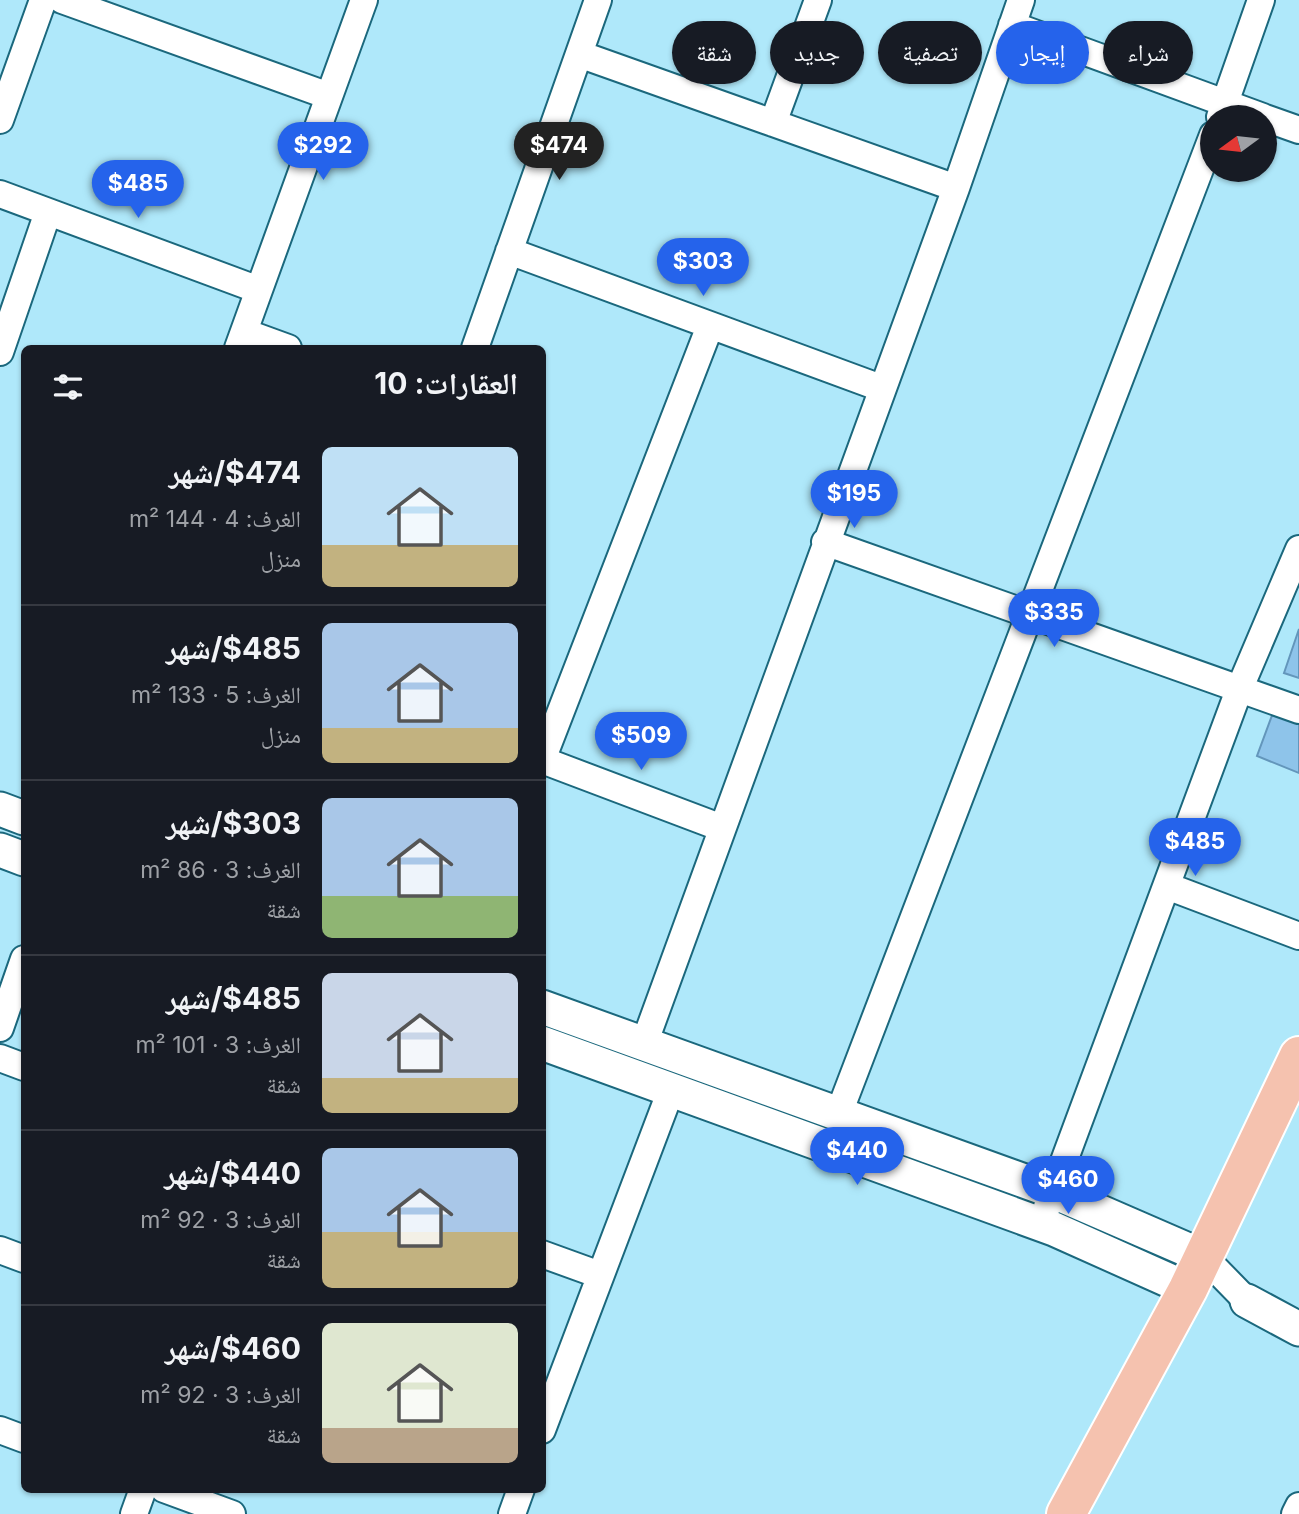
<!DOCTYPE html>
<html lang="ar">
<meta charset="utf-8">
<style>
:root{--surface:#171b24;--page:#20242c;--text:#f1f3f6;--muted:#9ea1a6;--line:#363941;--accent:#2563eb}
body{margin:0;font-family:Inter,"Noto Naskh Arabic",sans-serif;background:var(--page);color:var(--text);direction:rtl;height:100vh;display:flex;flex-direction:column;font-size:26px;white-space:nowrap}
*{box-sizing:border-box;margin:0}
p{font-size:23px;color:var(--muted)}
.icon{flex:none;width:38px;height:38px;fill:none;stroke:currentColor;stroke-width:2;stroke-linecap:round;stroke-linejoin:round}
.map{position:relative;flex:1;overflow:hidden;direction:ltr}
.side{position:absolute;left:21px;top:345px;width:525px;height:1148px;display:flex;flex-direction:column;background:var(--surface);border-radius:10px;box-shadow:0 2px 5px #0004;direction:rtl}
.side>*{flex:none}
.hud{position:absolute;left:567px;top:21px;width:626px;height:63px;direction:rtl;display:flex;gap:14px}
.needle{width:46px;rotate:255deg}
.controls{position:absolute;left:1200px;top:105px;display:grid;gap:14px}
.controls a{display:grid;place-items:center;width:77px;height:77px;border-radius:50%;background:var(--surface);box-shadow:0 2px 5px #0004;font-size:35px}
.price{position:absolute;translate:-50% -60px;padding:0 16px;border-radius:24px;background:var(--accent);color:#fff;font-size:23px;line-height:46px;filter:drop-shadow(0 2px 4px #0008)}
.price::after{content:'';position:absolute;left:50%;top:42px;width:21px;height:16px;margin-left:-10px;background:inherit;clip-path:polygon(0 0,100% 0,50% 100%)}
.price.selected{background:#222;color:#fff}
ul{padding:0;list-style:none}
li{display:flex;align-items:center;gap:21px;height:175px;padding:0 28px}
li+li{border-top:2px solid var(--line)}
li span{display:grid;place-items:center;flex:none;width:196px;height:140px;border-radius:10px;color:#555}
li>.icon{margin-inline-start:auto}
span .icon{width:84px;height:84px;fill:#fffc;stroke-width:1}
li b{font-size:30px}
h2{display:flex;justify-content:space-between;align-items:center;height:84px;padding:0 28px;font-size:30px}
.tag{padding:0 24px;border-radius:32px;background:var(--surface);box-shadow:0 2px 5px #0004;font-size:24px;line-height:63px}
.tag.selected{background:var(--accent);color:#fff}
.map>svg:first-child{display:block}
.building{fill:#8ec4ea;stroke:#6396bb;stroke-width:2}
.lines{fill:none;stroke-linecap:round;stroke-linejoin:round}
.minor-casing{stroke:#1b687d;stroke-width:30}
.tertiary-casing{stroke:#1b687d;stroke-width:37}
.primary-casing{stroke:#fff;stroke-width:42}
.minor{stroke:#fff;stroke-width:26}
.tertiary{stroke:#fff;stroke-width:33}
.primary{stroke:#f5c2af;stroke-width:38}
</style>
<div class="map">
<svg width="1299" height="1514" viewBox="0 0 1299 1514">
<rect width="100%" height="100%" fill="#afe8fa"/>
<path class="building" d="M1299,629V678L1284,673Z
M1274,710L1299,719V773L1257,756Z"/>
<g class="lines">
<defs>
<path id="minor" d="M62,0L329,96
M1012,25L1263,117
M579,54L956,188
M1220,117L1261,0
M1265,118L1299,130
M0,120L43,0
M773,123L818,0
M0,194L259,290
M509,251L881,388
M244,332L288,348
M238,348L364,0
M475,348L598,0
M0,352L48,212
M825,542L1299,710
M542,760L710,326
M542,760L722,828
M1167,886L1299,936
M0,1028L24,959
M644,1044L956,188L1021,0
M0,1058L24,1067
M839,1113L1213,135
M1047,1207L1239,690L1299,549
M0,1250L24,1259
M542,1254L600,1275
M1204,1257L1247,1301
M0,1430L24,1439
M542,1430L671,1090
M164,1489L232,1514
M134,1514L143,1489
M512,1514L521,1489
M1295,1514L1299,1506"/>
<path id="tertiary" d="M0,809L24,818
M0,850L24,859
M542,1007L1052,1191L1204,1257
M542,1043L1054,1229L1188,1289
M1247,1301L1299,1329"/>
<path id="primary" d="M1066,1514L1188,1289L1299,1056"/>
</defs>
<use href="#minor" class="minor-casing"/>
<use href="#tertiary" class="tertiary-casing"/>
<use href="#primary" class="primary-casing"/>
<use href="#minor" class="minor"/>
<use href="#tertiary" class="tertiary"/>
<use href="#primary" class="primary"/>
</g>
</svg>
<div class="controls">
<a><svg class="needle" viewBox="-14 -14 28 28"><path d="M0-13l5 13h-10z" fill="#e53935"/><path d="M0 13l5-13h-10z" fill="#9ea1a6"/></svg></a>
</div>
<b class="price" style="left:323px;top:182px">$292</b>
<b class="price selected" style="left:559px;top:182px">$474</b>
<b class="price" style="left:138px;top:220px">$485</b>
<b class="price" style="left:703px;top:298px">$303</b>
<b class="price" style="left:854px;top:530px">$195</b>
<b class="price" style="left:1054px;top:649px">$335</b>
<b class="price" style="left:641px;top:772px">$509</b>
<b class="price" style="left:1195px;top:878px">$485</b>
<b class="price" style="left:857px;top:1187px">$440</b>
<b class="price" style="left:1068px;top:1216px">$460</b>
<div class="hud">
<a class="tag">شراء</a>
<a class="tag selected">إيجار</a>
<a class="tag">تصفية</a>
<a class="tag">جديد</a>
<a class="tag">شقة</a>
</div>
<section class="side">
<h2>العقارات: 10<svg class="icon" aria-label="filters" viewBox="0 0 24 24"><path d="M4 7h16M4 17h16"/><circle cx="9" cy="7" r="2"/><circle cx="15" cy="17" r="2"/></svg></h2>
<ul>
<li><span style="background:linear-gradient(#bfe0f5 70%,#c2b280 0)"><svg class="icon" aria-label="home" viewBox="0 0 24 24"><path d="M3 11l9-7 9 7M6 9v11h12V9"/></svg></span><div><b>$474/شهر</b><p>الغرف: 4 · 144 m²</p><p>منزل</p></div></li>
<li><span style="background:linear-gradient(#a9c7e8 75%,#c2b280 0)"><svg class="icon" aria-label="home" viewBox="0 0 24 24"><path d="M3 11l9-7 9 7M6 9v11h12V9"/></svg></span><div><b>$485/شهر</b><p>الغرف: 5 · 133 m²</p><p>منزل</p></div></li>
<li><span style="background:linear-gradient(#a9c7e8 70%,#8fb573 0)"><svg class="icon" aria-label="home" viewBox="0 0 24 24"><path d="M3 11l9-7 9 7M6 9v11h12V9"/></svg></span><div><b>$303/شهر</b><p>الغرف: 3 · 86 m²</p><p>شقة</p></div></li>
<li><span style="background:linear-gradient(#c9d6e8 75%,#c2b280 0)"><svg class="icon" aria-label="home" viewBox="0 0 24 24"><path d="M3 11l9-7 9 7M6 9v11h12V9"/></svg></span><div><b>$485/شهر</b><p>الغرف: 3 · 101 m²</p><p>شقة</p></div></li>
<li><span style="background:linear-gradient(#a9c7e8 60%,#c2b280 0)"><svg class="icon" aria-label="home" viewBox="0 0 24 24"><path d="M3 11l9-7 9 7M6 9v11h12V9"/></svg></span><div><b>$440/شهر</b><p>الغرف: 3 · 92 m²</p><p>شقة</p></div></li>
<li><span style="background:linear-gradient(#dfe7d0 75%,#b9a48a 0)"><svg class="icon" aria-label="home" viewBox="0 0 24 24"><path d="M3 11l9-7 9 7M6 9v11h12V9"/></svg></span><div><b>$460/شهر</b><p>الغرف: 3 · 92 m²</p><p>شقة</p></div></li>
</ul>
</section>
</div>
